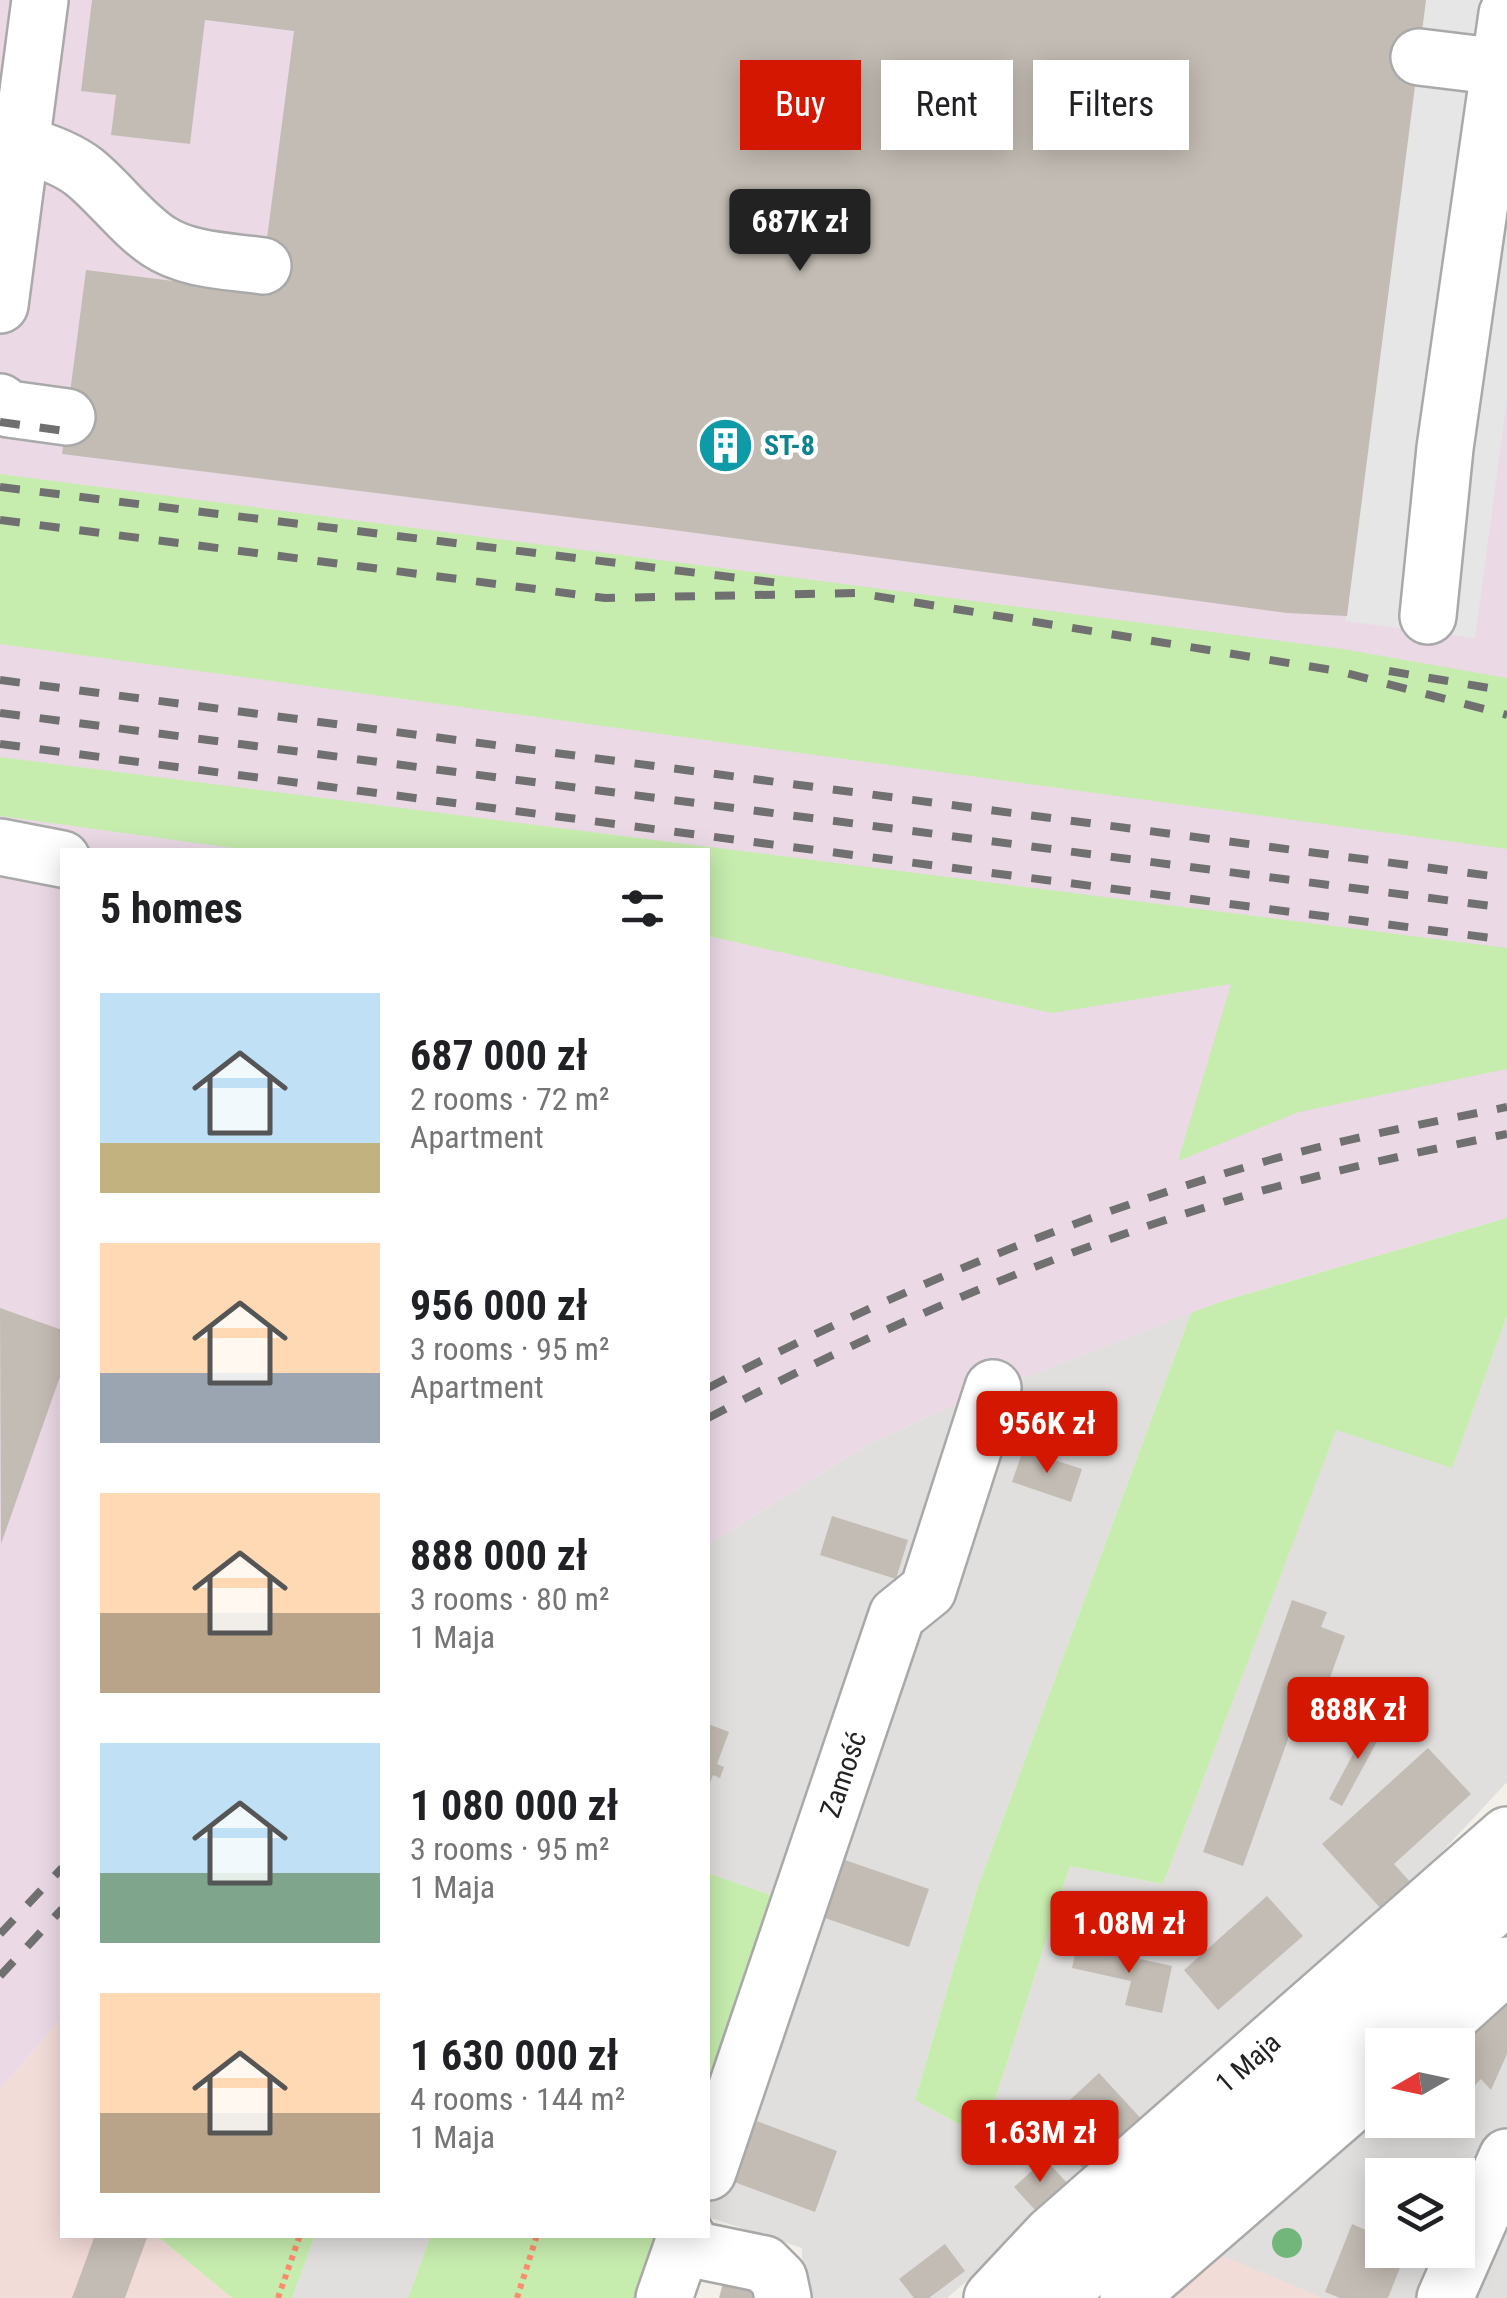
<!DOCTYPE html>
<meta charset="utf-8">
<style>
:root{--surface:#fff;--page:#f6f6f6;--text:#202124;--muted:#757577;--accent:#d31700}
body{margin:0;font-family:"Roboto Condensed",sans-serif;background:var(--page);color:var(--text);height:100vh;display:flex;flex-direction:column;font-size:38px;white-space:nowrap}
*{box-sizing:border-box;margin:0}
p{font-size:32px;color:var(--muted)}
.icon{flex:none;width:55px;height:55px;fill:none;stroke:currentColor;stroke-width:2;stroke-linecap:round;stroke-linejoin:round}
.map{position:relative;flex:1;overflow:hidden}
.panel{position:absolute;left:60px;top:848px;width:650px;height:1390px;display:flex;flex-direction:column;background:var(--surface);border-radius:0px;box-shadow:0 5px 25px #0003}
.panel>*{flex:none}
.top-card{position:absolute;left:740px;top:60px;width:615px;height:90px;display:flex;gap:20px}
.needle{width:65px;rotate:261deg}
.tools{position:absolute;left:1365px;top:2028px;display:grid;gap:20px}
.tools a{display:grid;place-items:center;width:110px;height:110px;border-radius:0px;background:var(--surface);box-shadow:0 5px 25px #0003;font-size:50px}
.price{position:absolute;translate:-50% -85px;padding:0 22px;border-radius:10px;background:var(--accent);color:#fff;font-size:32px;line-height:65px;filter:drop-shadow(0 2px 5px #0008)}
.price::after{content:'';position:absolute;left:50%;top:60px;width:30px;height:22px;margin-left:-15px;background:inherit;clip-path:polygon(0 0,100% 0,50% 100%)}
.price.selected{background:#222;color:#fff}
ul{padding:0;list-style:none}
li{display:flex;align-items:center;gap:30px;height:250px;padding:0 40px}
li span{display:grid;place-items:center;flex:none;width:280px;height:200px;border-radius:0px;color:#555}
li>.icon{margin-inline-start:auto}
span .icon{width:120px;height:120px;fill:#fffc;stroke-width:1}
li b{font-size:42px}
h2{display:flex;justify-content:space-between;align-items:center;height:120px;padding:0 40px;font-size:42px}
.pill{padding:0 35px;border-radius:0px;background:var(--surface);box-shadow:0 5px 25px #0003;font-size:35px;line-height:90px}
.pill.selected{background:var(--accent);color:#fff}
.map>svg:first-child{display:block}
.residential{fill:#e0dfde;fill-rule:evenodd}
.commercial{fill:#f2dcd8}
.industrial{fill:#ebdae6}
.grass{fill:#c6ecae}
.parking{fill:#e6e6e6}
.building{fill:#c3bcb4}
.lines{fill:none;stroke-linecap:round;stroke-linejoin:round}
.minor-casing{stroke:#a9a9a9;stroke-width:60}
.path{stroke:#fd8c6e;stroke-width:6;stroke-dasharray:5 5;stroke-linecap:butt}
.minor{stroke:#fff;stroke-width:55}
.rail{stroke:#707070;stroke-width:8;stroke-dasharray:20 20;stroke-linecap:butt}
.tree{fill:#72b67b}
.labels{text-anchor:middle;dominant-baseline:central;stroke-width:9;stroke-linejoin:round;paint-order:stroke}
.culture-label{font-size:28px;font-weight:bold;fill:#0d838f;stroke:#fff;text-anchor:start}
.street-label{font-size:28px;fill:#222;stroke:#fff}
</style>
<div class="map">
<svg width="1507" height="2298" viewBox="0 0 1507 2298">
<rect width="100%" height="100%" fill="#f2f0e8"/>
<path class="residential" d="M1191,1313L977,1889L915,2100L983,2137L1070,1866L1163,1884L1336,1429L1452,1467L1507,1315V1782L1412,1884L1090,2176L947,2298H803L802,2248L708,2217V2188L790,1902L708,1873V1545L870,1443L950,1407Z
M1507,1985V2298H1158L1382,2098V2120H1458V2045ZM1382,2175H1458V2250H1382Z
M315,2235H431L408,2298H292Z"/>
<path class="commercial" d="M62,2017V2235H156L232,2298H0V2090Z
M1211,2251L1323,2298H1158Z"/>
<path class="industrial" d="M0,0H1507V1218L1223,1301L950,1407L870,1443L708,1545V850H62V2017L0,2090Z"/>
<path class="grass" d="M0,474L1343,649L1507,678V849L0,644Z
M0,757L1507,948V1069L1299,1112L1178,1161L1231,984L1052,1013L708,936V850H248L0,816Z
M1507,1218V1315L1452,1468L1336,1430L1163,1884L1070,1866L983,2137L915,2100L977,1889L1191,1313L1223,1301Z
M708,1873L790,1902L708,2142Z
M156,2235H315L292,2298H232Z
M431,2235H675L653,2298H408Z"/>
<path class="parking" d="M1426,0H1507V399L1475,638L1345,621Z"/>
<path class="building" d="M92,0H1426L1347,616L1287,613L666,529L62,454L86,270L260,292L294,31L205,20L190,144L111,135L116,95L81,91Z
M0,1308L62,1330V1371L1,1544Z
M1023,1450L1082,1469L1071,1502L1012,1482Z
M832,1516L908,1540L896,1579L820,1555Z
M1292,1600L1327,1612L1321,1627L1345,1636L1322,1700L1304,1694L1243,1866L1203,1852Z
M1373,1717L1386,1725L1342,1806L1329,1799Z
M708,1724L729,1732L717,1764L724,1767L720,1778L713,1775L708,1788Z
M1428,1748L1471,1794L1394,1864L1412,1884L1383,1911L1322,1844Z
M845,1860L929,1889L909,1947L825,1918Z
M1267,1896L1303,1936L1218,2010L1184,1970Z
M1077,1945L1172,1966L1162,2013L1125,2005L1131,1981L1072,1968Z
M1507,1985V2054L1491,2090L1481,2079L1474,2086L1461,2072L1458,2075V2045Z
M1099,2073L1146,2124L1090,2176L1043,2125Z
M749,2118L837,2151L815,2212L726,2179Z
M1045,2159L1067,2183L1036,2211L1014,2187Z
M1352,2224L1382,2237V2250H1407L1388,2298H1340L1325,2292Z
M95,2235H148L125,2298H72Z
M945,2244L965,2271L929,2298H914L899,2279Z
M727,2268L762,2298H719Z"/>
<g class="lines">
<defs>
<g id="minor">
<path d="M1419,57L1501,67"/>
<path d="M21,144C42,150 66,158 84,172C110,193 130,222 158,241C188,261 229,261 263,266"/>
<path d="M0,305L40,0"/>
<path d="M0,402L9,409L67,417"/>
<path d="M1428,616L1445,448L1507,14"/>
<path d="M0,847L62,859"/>
<path d="M1419,2045L1507,1965"/>
<path id="s1" d="M708,2172L897,1615L928,1590L993,1388"/>
<path d="M682,2247L764,2264L779,2279L783,2298"/>
<path d="M664,2298L686,2235"/>
<path id="s2" d="M992,2298L1051,2235L1507,1835"/>
<path d="M1056,2298L1507,1896"/>
<path d="M1128,2298L1382,2078"/>
<path d="M1445,2298L1507,2157"/>
</g>
</defs>
<use href="#minor" class="minor-casing"/>
<path class="path" d="M278,2298L300,2235
M517,2298L537,2235"/>
<use href="#minor" class="minor"/>
<path class="rail" d="M0,422L65,431
M0,487L779,583
M0,520L605,598L857,593L1338,671L1507,715
M1389,671L1507,691
M0,680L1507,878
M0,713L1507,908
M0,744L1507,940
M708,1388C887,1294 1074,1216 1270,1160C1348,1138 1428,1123 1507,1107
M708,1418C865,1335 1027,1263 1197,1210C1298,1178 1403,1155 1507,1134
M0,1934L62,1868
M0,1976L62,1909"/>
</g>
<circle class="tree" cx="1287" cy="2243" r="15"/>
<defs>
<symbol id="building-disc" viewBox="-11 -11 22 22"><circle r="9.5" fill="#0f9aa8" stroke="#fff"/><path d="M-4-6H4V6H1V3H-1V6H-4ZM-2.5-4.3h1.7v1.8h-1.7ZM.8-4.3h1.7v1.8H.8ZM-2.5-1h1.7V.8h-1.7ZM.8-1h1.7V.8H.8Z" fill="#fff"/></symbol>
</defs>
<g fill-rule="evenodd">
<use href="#building-disc" x="694" y="414" width="63" height="63"/>
</g>
<g class="labels">
<g class="culture-label">
<text x="764" y="445">ST-8</text>
</g>
<g class="street-label">
<text stroke="none"><textPath href="#s1" startOffset="420">Zamość</textPath></text>
<text stroke="none"><textPath href="#s2" startOffset="348">1 Maja</textPath></text>
</g>
</g>
</svg>
<div class="tools">
<a><svg class="needle" viewBox="-14 -14 28 28"><path d="M0-13l5 13h-10z" fill="#e53935"/><path d="M0 13l5-13h-10z" fill="#757577"/></svg></a>
<a><svg class="icon" aria-label="layers" viewBox="0 0 24 24"><path d="M12 4l9 5-9 5-9-5zM3 14l9 5 9-5"/></svg></a>
</div>
<b class="price selected" style="left:800px;top:274px">687K zł</b>
<b class="price" style="left:1047px;top:1476px">956K zł</b>
<b class="price" style="left:1358px;top:1762px">888K zł</b>
<b class="price" style="left:1129px;top:1976px">1.08M zł</b>
<b class="price" style="left:1040px;top:2185px">1.63M zł</b>
<div class="top-card">
<a class="pill selected">Buy</a>
<a class="pill">Rent</a>
<a class="pill">Filters</a>
</div>
<section class="panel">
<h2>5 homes<svg class="icon" aria-label="filters" viewBox="0 0 24 24"><path d="M4 7h16M4 17h16"/><circle cx="9" cy="7" r="2"/><circle cx="15" cy="17" r="2"/></svg></h2>
<ul>
<li><span style="background:linear-gradient(#bfe0f5 75%,#c2b280 0)"><svg class="icon" aria-label="home" viewBox="0 0 24 24"><path d="M3 11l9-7 9 7M6 9v11h12V9"/></svg></span><div><b>687 000 zł</b><p>2 rooms · 72 m²</p><p>Apartment</p></div></li>
<li><span style="background:linear-gradient(#ffd9b3 65%,#9aa5b1 0)"><svg class="icon" aria-label="home" viewBox="0 0 24 24"><path d="M3 11l9-7 9 7M6 9v11h12V9"/></svg></span><div><b>956 000 zł</b><p>3 rooms · 95 m²</p><p>Apartment</p></div></li>
<li><span style="background:linear-gradient(#ffd9b3 60%,#b9a48a 0)"><svg class="icon" aria-label="home" viewBox="0 0 24 24"><path d="M3 11l9-7 9 7M6 9v11h12V9"/></svg></span><div><b>888 000 zł</b><p>3 rooms · 80 m²</p><p>1 Maja</p></div></li>
<li><span style="background:linear-gradient(#bfe0f5 65%,#7fa58c 0)"><svg class="icon" aria-label="home" viewBox="0 0 24 24"><path d="M3 11l9-7 9 7M6 9v11h12V9"/></svg></span><div><b>1 080 000 zł</b><p>3 rooms · 95 m²</p><p>1 Maja</p></div></li>
<li><span style="background:linear-gradient(#ffd9b3 60%,#b9a48a 0)"><svg class="icon" aria-label="home" viewBox="0 0 24 24"><path d="M3 11l9-7 9 7M6 9v11h12V9"/></svg></span><div><b>1 630 000 zł</b><p>4 rooms · 144 m²</p><p>1 Maja</p></div></li>
</ul>
</section>
</div>
